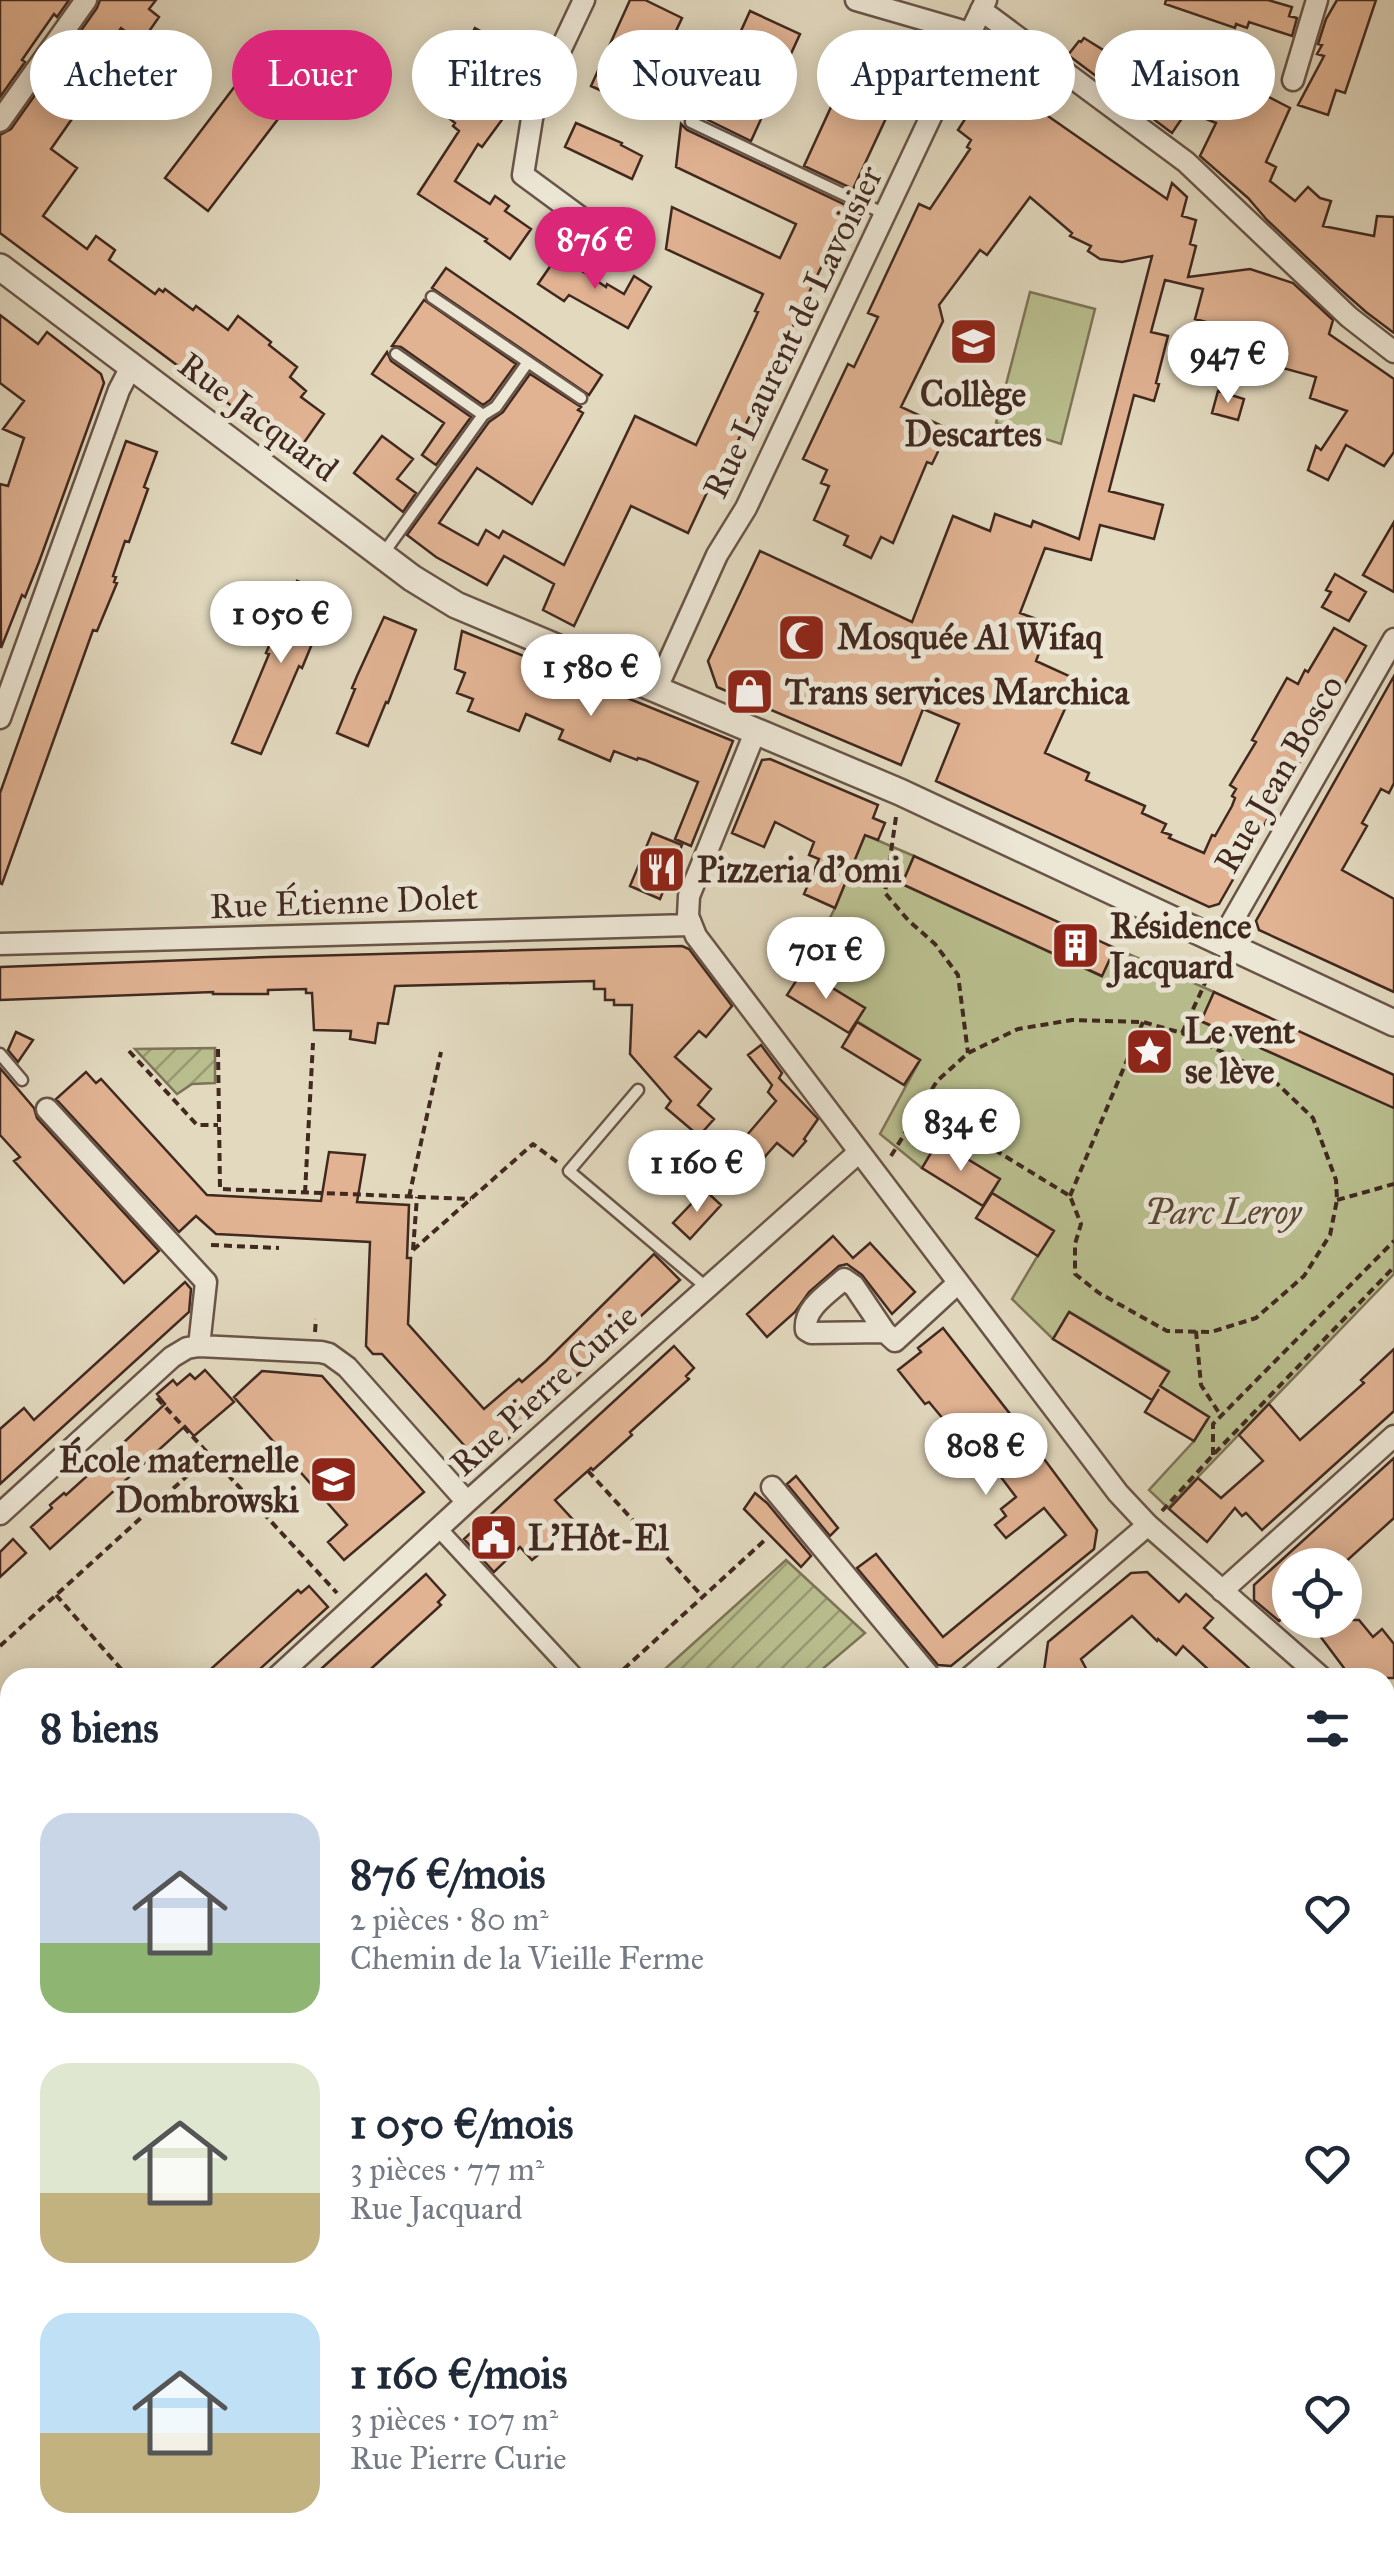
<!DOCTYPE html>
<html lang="fr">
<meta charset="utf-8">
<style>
:root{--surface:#fff;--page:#f6f6f7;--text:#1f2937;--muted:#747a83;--accent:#db2777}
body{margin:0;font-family:"IM FELL Great Primer",serif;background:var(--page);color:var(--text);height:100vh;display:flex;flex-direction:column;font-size:38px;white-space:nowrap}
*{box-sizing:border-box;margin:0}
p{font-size:32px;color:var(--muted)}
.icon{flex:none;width:55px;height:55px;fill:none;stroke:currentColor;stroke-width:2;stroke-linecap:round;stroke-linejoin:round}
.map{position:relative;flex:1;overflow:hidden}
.drawer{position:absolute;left:0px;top:1668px;width:1395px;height:892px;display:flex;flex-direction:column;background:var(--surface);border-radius:30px 30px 0 0;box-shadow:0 5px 25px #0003}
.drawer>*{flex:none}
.guide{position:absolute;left:30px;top:30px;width:1335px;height:90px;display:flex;gap:20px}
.buttons{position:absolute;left:1272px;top:1548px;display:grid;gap:20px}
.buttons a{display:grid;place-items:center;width:90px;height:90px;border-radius:50%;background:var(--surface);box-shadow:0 5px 25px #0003;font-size:50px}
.price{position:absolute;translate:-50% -85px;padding:0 22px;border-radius:35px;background:#fff;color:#222;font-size:32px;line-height:65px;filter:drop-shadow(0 2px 5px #0008)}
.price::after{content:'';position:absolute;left:50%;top:60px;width:30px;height:22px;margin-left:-15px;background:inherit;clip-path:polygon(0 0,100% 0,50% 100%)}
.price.active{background:var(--accent);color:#fff}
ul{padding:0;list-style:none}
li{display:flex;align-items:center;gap:30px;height:250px;padding:0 40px}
li span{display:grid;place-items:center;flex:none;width:280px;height:200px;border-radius:30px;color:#555}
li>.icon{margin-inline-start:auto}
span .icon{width:120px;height:120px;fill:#fffc;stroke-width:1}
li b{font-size:42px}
h2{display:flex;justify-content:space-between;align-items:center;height:120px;padding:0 40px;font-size:42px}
.tag{padding:0 35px;border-radius:45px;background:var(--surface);box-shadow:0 5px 25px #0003;font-size:35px;line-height:90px}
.tag.active{background:var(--accent);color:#fff}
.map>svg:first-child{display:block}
.park{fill:#b9be8e;stroke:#7d7457;stroke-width:2.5}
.garden{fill:url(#garden-furrows);stroke:#7d7457;stroke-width:2.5}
.building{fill:#e1b393;stroke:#412920;stroke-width:2.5}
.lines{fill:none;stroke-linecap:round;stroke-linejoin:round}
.service-casing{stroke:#695548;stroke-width:15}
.pedestrian-casing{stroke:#695548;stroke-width:20}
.minor-casing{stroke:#695548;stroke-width:25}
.tertiary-casing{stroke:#695548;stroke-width:30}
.path{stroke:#412920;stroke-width:4;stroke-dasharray:8 5;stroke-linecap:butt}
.service{stroke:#ece6d5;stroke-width:10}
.pedestrian{stroke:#ece6d5;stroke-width:15}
.minor{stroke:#ece6d5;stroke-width:20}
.tertiary{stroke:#ece6d5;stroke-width:25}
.labels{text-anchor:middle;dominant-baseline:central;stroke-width:10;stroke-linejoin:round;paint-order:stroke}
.street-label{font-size:35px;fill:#412920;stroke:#ece6d5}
.poi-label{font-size:35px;font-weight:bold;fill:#412920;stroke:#ece6d5;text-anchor:start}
.park-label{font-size:35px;font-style:italic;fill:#594736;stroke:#ece6d5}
</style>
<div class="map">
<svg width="1394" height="2558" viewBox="0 0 1394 2558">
<defs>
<pattern id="garden-furrows" width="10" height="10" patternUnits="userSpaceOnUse" patternTransform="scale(2.5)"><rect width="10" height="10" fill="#b9be8e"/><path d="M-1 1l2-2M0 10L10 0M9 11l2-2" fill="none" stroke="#989a74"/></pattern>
</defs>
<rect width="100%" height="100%" fill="#e2d9bf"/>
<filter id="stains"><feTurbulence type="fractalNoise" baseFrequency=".002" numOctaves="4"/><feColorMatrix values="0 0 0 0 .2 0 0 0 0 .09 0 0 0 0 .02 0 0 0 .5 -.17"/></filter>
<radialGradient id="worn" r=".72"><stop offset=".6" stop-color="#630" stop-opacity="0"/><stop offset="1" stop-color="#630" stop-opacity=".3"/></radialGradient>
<path class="park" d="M1030,292L1095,309L1061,444L996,423Z
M865,835L914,856L902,884L1101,976L1115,948L1214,992L1202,1022L1394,1108V1274L1168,1508L1149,1490L1194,1441L1209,1417L1160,1386L1169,1371L1070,1312L1053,1339L1012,1299L1053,1230L992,1193L999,1180L922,1168L880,1134L920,1060L857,1021L865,1008L803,970L835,908Z"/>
<path class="garden" d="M215,1048V1083L192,1084L177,1094L135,1049Z
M786,1560L865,1633L813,1677H656Z
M10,2204V2276L0,2285V2213Z"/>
<path class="building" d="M0,0H69L57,17L54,14L33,44L22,60L25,62L0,97Z
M100,0H156L149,9L159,17L141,43L121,28L106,51L80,32L97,8Z
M630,0H645L682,18L640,108L591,86Z
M1166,0H1268L1292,7L1289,16L1297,18L1292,36L1249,22L1247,28L1236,24L1235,28L1165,4Z
M1337,0H1376L1345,93L1336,90L1328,115L1298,105L1324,56L1317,54L1322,45L1318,44L1326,19Z
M750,11L800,34L751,141L702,117Z
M475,28L523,54L515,69L494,58L483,77L447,55L457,37L467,42Z
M864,35L914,58L853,189L804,166Z
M1084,38L1108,53L1104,59L1131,80L1139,69L1164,87L1169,74L1218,93L1223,80L1259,92L1290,108L1266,162L1276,167L1270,181L1295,201L1308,187L1320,198L1331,201L1323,226L1374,236L1377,216L1394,217V333L1366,312L1340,289L1267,220L1248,198L1200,156L1216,123L1187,111L1172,133L1068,55L1079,41L1081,42Z
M248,69L291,102L208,211L165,178Z
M992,77L1167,199L1172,183L1187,197L1182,216L1196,220L1190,244L1196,246L1188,277L1250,269L1293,283L1333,320L1329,334L1394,379V452L1384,466L1346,445L1328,480L1308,470L1316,446L1321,450L1347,411L1310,398L1316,377L1228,353L1235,332L1232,329L1195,319L1203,289L1165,280L1151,332L1168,336L1156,383L1159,384L1154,401L1134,395L1109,491L1163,505L1154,539L1100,525L1091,560L1045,548L1020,613L1050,624L1036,661L1078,680L1045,753L1089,773L1086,780L1145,806L1142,813L1166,824L1162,832L1171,835L1169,838L1204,853L1212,835L1215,836L1232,806L1235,798L1232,796L1236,789L1230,785L1256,742L1252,740L1287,678L1298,684L1305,670L1308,672L1334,628L1366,646L1219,904L1209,907L936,781L959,724L923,709L901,765L717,687L708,661L760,551L912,622L953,516L990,531L995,514L1031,527L1033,521L1079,539L1152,256L1122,262L1100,259L1088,251L1091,246L1070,236L1072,233L1030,197L987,255L980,250L939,305L943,321L901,407L949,429L932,464L927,462L893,543L881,537L871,558L844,545L848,536L814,520L829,486L821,483L827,470L803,459L848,364L854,367L878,317L868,313L919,204L930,209L970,149L967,147L971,140L958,130Z
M47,78L71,94L61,107L74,116L51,149L77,168L43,216L87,249L96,236L115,250L109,260L155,294L159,289L163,292L165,289L193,310L196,306L228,330L238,316L271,342L269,345L297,367L290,377L306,391L301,397L324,414L296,454L0,233V135L11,129Z
M464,88L504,117L482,147L478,144L455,181L490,204L495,196L509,206L505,211L531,229L510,259L485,241L487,239L418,194L459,131L453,126L455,123L444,114Z
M576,123L622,143L621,145L642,156L632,179L565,147Z
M681,124L687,130L850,207L723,472L726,473L718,490L710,486L688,533L631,506L574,626L543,610L554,584L504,556L487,585L436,557L407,535L489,422L503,412L530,374L581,407L578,410L583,413L532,504L477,468L439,523L478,545L486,530L499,538L503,531L564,565L635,416L696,445L754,321L758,312L755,311L763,294L666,249L672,207L780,258L796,224L676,167Z
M558,255L606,287L607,284L624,294L634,276L651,287L628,328L569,295L564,301L538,284Z
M446,268L602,375L589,395L432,288Z
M424,300L516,364L490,400L483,405L401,347L392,346Z
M0,315L38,344L47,332L101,374L104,383L39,562L25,597L22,595L1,648L0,484L8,486L24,438L3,429L24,401L0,383Z
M387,352L391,361L471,417L436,465L422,455L444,423L372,374Z
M1218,391L1244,399L1238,420L1212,413Z
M382,436L413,459L397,479L416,493L403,512L354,473Z
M126,441L157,452L144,487L148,489L129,542L125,541L113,576L116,577L114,582L117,583L97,631L93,630L2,884L0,883V793Z
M1394,522V592L1363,575Z
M1335,574L1366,592L1349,621L1322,607L1331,592L1326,590Z
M297,581L328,594L310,638L314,639L302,668L299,666L261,754L232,743L269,654L266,653Z
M384,617L416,630L388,703L386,702L368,746L337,733L355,689L352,688L357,676Z
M462,631L733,741L691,846L675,839L698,782L645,760L638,758L637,760L614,751L610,761L559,739L563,730L526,714L519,731L468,711L473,699L457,693L465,673L455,669Z
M1394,676V783L1389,793L1381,789L1362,823L1367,826L1342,870L1394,899V992L1259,930L1256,921Z
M770,759L878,805L873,818L885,823L878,840L865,835L835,908L804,894L819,859L809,855L814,842L775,822L764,847L732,833L762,760Z
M652,833L682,845L660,899L630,886Z
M914,856L1115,948L1102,976L902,884Z
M682,946L689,949L732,1006L706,1037L699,1031L675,1057L711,1089L698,1105L714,1119L699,1136L666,1108L671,1101L630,1054L632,1005H614V1000H605V989H594V981L395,986L388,1024L378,1023L375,1043L350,1039L351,1031L314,1030L312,993H306V989L268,990V994H213V992L0,1000V967L268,957Z
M803,970L865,1008L849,1033L787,995Z
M1214,992L1394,1075V1108L1201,1021Z
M857,1022L920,1060L904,1085L842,1047Z
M16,1032L33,1040L18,1062L8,1050Z
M761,1045L782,1073L779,1078L818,1119L804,1139L806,1141L793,1156L777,1143L762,1160L741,1142L776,1101L768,1092L772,1085L748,1055Z
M0,1068L34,1108L37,1118L159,1251L124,1283L14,1161L20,1157L0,1135Z
M86,1072L96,1083L101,1079L207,1195L321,1201L329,1152L365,1155L357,1202L409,1205L407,1258H411L408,1324L484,1409L519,1379L522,1382L546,1361L654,1254L680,1280L481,1464L382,1354H373L366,1346L370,1242L216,1234L196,1216L179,1232L56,1099Z
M938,1141L1000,1179L983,1206L922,1168Z
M707,1192L721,1205L690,1239L673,1223L695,1200L698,1203Z
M992,1193L1054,1231L1038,1256L976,1218Z
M833,1236L853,1258L870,1243L915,1292L892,1314L862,1275L847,1264L839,1266L809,1292L795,1312L767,1337L747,1314Z
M185,1282L191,1289L189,1312L0,1484V1429L24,1408L34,1420Z
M1069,1312L1169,1372L1160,1386L1209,1417L1194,1441L1145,1412L1159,1389L1152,1400L1053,1339Z
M943,1328L1021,1428L1097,1530L1094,1549L951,1666L938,1665L857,1568L876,1554L943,1637L1066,1535L1044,1508L1006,1538L995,1525L1006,1516L1001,1509L1016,1497L991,1464L988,1466L983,1460L972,1470L952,1443L959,1438L929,1402L925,1404L898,1370L921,1352L918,1348Z
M674,1346L694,1368L686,1376L689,1379L630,1432L632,1435L593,1470L591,1468L555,1500L576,1523L532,1560L520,1547L494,1572L464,1539Z
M1394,1349V1411L1262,1530L1246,1513L1242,1516L1235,1508L1207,1542L1169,1509L1198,1478L1221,1498L1263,1461L1239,1435L1269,1404L1300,1440L1364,1383L1361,1380Z
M205,1370L234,1402L194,1436L185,1426L50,1549L31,1527L52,1508L50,1505L64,1493L66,1495L107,1458L105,1456L119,1443L121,1445L165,1404L157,1394L173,1380L177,1385L190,1374L195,1379Z
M262,1371L322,1376L424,1492L344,1560L328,1542L347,1525L234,1397Z
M1394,1458V1518L1342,1565H1290V1611L1279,1621L1254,1600V1585Z
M796,1476L838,1528L830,1536L787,1484Z
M755,1493L767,1503L811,1556L801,1567L744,1509Z
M13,1539L26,1553L0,1577V1552Z
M1147,1572L1179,1602L1186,1594L1213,1618L1204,1628L1260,1678H1202L1209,1670L1183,1646L1176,1655L1158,1639L1157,1641L1132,1616L1081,1659L1091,1678H1043L1048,1642L1131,1573Z
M426,1574L445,1595L438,1602L441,1605L385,1656L361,1678H311Z
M309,1586L328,1607L250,1678H201L298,1590L301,1593Z
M1325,1620H1359L1373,1637L1382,1629L1394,1644V1678H1346L1344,1668L1314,1628Z"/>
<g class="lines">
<defs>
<path id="service" d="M691,122L885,214
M432,297L581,398
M396,354L483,415
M383,554L483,415L496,407L528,362
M0,1054L22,1080
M638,1090L569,1171L706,1287
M1385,2361V2362"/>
<path id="pedestrian" d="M439,1529L577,1678"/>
<path id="minor" d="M584,0L534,106L523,175L610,239
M856,0L970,33
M981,10L1186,162L1349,317L1394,352
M1293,80L1317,0
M0,121L86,0
M656,690L717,555L746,508L986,0
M0,718L119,390L132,365
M756,730L689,896L688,916L696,936L1118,1493L1148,1525L1322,1678
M1221,941L1394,639
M0,944L690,925
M47,1109L206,1282L199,1346
M885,1332L854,1286L844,1279C829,1293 803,1308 806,1330L811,1333L885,1332L895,1341L958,1283
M772,1487L931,1678
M0,1514L172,1357L187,1348L199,1346L321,1352L329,1354L347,1367L467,1502
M1222,1591L1394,1436
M276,1678L467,1502L858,1153
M969,1678L1148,1525
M1385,1733L1394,1741
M0,1929L10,1920
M0,2345L10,2375
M0,2479L10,2475
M64,2550L66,2558
M323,2550L327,2558
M743,2550L749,2558
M1212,2550L1216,2558
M1374,2550L1379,2558"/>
<path id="tertiary" d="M0,267L412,578L456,605L900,792L1394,1023
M1385,2178L1394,2173
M666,2558L671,2550"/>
</defs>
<use href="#service" class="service-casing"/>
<use href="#pedestrian" class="pedestrian-casing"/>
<use href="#minor" class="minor-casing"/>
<use href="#tertiary" class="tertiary-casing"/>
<path class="path" d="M896,817L885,893L908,920L935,944L958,975L968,1053
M1182,1033L1206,981L1226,969
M218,1049L220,1189L471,1199
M129,1051L197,1125H218
M891,1156L937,1081L968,1053L1018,1029L1072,1020L1143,1022L1182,1033L1265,1072L1313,1118L1336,1180L1337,1200L1330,1235L1304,1276L1256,1318L1211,1332L1167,1331L1099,1293L1075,1274V1244L1081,1224L1070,1196L923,1106
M305,1193L313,1043
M1070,1196L1143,1022
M409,1197L441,1052
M1337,1200L1394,1184
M211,1245L279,1248
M413,1250L533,1144L557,1162
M413,1250L417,1197
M1196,1331L1201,1385L1221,1416
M315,1332L316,1319
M157,1398L337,1593
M1213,1455V1424L1394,1241
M588,1471L703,1597
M1162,1511L1213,1455L1394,1267
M56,1595L129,1678
M0,1646L209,1456
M614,1678L766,1539
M0,1763L10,1774
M0,2244L10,2234"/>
<use href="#service" class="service"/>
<use href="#pedestrian" class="pedestrian"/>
<use href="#minor" class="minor"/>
<use href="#tertiary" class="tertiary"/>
</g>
<defs>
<symbol id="school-square" viewBox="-11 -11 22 22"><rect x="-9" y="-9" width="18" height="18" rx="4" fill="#8f2418" stroke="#ece6d5"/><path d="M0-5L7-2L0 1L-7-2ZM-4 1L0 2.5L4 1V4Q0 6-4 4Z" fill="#fff"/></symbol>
<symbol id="mosque-square" viewBox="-11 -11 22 22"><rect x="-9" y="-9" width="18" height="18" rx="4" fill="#8f2418" stroke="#ece6d5"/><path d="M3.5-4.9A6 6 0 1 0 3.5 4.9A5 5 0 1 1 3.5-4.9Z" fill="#fff"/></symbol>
<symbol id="shop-square" viewBox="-11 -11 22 22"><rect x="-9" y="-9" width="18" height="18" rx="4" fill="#8f2418" stroke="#ece6d5"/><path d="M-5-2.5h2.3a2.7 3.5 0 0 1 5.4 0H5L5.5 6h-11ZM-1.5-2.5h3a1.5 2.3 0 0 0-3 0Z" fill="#fff"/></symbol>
<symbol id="restaurant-square" viewBox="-11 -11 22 22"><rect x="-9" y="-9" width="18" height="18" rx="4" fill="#8f2418" stroke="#ece6d5"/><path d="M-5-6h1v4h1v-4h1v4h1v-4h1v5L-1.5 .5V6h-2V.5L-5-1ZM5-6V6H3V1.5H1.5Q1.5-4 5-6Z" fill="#fff"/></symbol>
<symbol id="building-square" viewBox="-11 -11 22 22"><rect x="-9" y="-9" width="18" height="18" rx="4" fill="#8f2418" stroke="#ece6d5"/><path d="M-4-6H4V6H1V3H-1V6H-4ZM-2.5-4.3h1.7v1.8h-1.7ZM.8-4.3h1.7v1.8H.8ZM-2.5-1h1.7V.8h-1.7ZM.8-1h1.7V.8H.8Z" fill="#fff"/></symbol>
<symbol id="sight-square" viewBox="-11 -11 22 22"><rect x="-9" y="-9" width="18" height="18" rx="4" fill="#8f2418" stroke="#ece6d5"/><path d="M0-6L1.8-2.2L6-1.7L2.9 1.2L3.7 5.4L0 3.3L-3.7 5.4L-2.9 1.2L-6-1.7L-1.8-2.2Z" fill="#fff"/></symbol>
<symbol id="civic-square" viewBox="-11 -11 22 22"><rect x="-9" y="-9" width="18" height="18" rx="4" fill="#8f2418" stroke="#ece6d5"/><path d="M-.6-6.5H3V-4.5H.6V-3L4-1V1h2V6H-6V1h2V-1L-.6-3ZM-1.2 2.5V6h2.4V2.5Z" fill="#fff"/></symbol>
</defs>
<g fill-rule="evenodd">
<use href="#school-square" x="946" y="314" width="55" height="55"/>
<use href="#mosque-square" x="774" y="610" width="55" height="55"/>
<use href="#shop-square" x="722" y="664" width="55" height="55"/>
<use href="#restaurant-square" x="634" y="842" width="55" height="55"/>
<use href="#building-square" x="1048" y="918" width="55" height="55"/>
<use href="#sight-square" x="1122" y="1024" width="55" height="55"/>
<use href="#school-square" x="306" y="1452" width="55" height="55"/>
<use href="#civic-square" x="466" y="1510" width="55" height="55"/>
</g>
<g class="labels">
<g class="street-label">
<text transform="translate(793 332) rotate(-64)">Rue Laurent de Lavoisier</text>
<text transform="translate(258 417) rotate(37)">Rue Jacquard</text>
<text transform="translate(1279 774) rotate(-60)">Rue Jean Bosco</text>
<text transform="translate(344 902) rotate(-2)">Rue Étienne Dolet</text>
<text transform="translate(544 1390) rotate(-42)">Rue Pierre Curie</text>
</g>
<g class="poi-label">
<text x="973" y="394" text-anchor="middle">Collège<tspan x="973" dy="40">Descartes</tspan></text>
<text x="837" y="637">Mosquée Al Wifaq</text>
<text x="785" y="692">Trans services Marchica</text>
<text x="697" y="870">Pizzeria d'omi</text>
<text x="1110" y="926">Résidence<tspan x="1110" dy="40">Jacquard</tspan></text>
<text x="1185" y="1031">Le vent<tspan x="1185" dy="40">se lève</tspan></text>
<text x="299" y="1460" text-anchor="end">École maternelle<tspan x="299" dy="40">Dombrowski</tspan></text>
<text x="528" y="1538">L'Hôt-El</text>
</g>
<g class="park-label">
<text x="1223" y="1212">Parc Leroy</text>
</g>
</g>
<rect width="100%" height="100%" filter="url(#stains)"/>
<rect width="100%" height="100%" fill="url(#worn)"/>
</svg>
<div class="buttons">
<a><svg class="icon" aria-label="locate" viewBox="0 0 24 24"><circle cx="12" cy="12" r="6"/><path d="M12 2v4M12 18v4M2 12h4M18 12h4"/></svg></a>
</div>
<b class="price active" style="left:595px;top:292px">876 €</b>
<b class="price" style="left:1228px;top:406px">947 €</b>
<b class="price" style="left:281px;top:666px">1 050 €</b>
<b class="price" style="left:591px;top:719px">1 580 €</b>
<b class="price" style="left:826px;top:1002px">701 €</b>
<b class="price" style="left:961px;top:1174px">834 €</b>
<b class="price" style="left:697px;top:1215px">1 160 €</b>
<b class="price" style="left:986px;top:1498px">808 €</b>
<div class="guide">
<a class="tag">Acheter</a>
<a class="tag active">Louer</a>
<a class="tag">Filtres</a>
<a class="tag">Nouveau</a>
<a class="tag">Appartement</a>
<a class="tag">Maison</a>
</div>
<section class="drawer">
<h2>8 biens<svg class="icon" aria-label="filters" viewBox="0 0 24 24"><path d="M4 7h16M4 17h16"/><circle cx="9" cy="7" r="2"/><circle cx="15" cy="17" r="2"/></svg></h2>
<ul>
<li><span style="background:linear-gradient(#c9d6e8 65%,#8fb573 0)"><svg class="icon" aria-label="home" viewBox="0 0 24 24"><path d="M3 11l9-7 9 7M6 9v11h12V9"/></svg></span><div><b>876 €/mois</b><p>2 pièces · 80 m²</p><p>Chemin de la Vieille Ferme</p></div><svg class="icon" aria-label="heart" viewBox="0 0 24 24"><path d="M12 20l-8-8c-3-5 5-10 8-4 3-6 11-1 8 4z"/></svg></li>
<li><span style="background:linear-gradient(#dfe7d0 65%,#c2b280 0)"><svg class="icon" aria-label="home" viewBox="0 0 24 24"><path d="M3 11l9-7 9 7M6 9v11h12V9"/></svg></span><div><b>1 050 €/mois</b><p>3 pièces · 77 m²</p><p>Rue Jacquard</p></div><svg class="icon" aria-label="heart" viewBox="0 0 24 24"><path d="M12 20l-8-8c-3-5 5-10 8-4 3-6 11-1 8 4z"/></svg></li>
<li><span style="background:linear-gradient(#bfe0f5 60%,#c2b280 0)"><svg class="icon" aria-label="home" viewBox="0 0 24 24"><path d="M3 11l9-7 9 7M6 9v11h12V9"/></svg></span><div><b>1 160 €/mois</b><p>3 pièces · 107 m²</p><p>Rue Pierre Curie</p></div><svg class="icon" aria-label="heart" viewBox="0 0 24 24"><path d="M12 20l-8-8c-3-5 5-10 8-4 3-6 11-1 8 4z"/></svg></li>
</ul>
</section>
</div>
